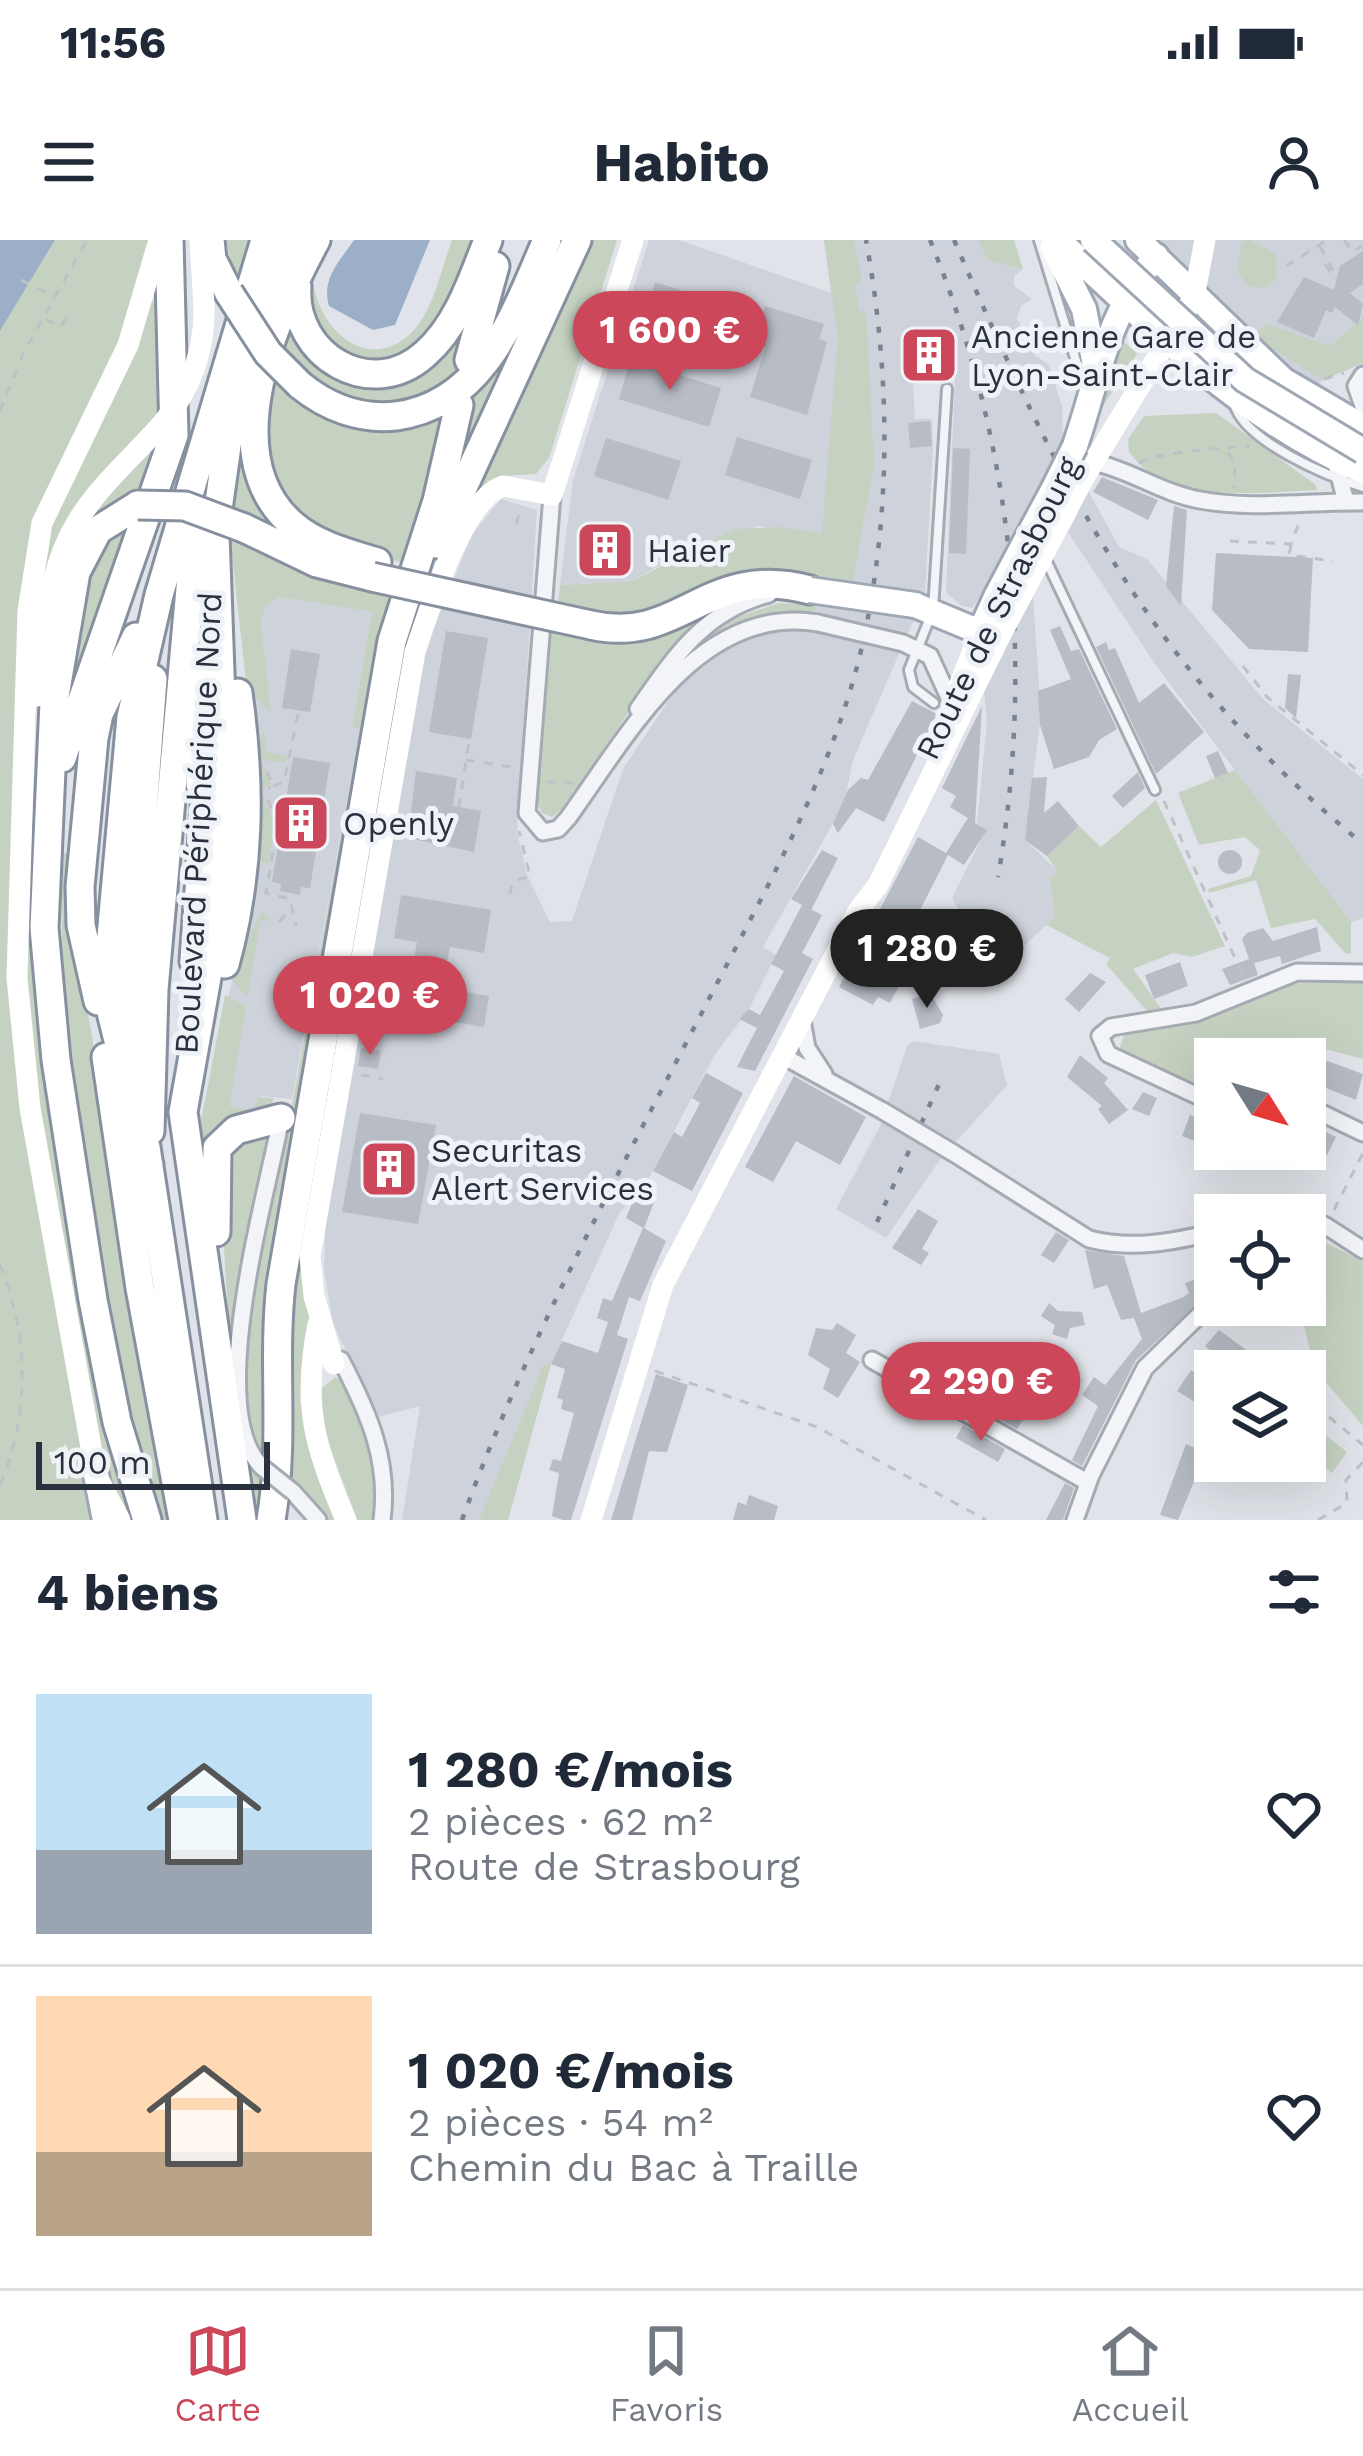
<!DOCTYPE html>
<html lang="fr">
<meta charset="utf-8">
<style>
:root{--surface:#fff;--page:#f2f2f3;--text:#1f2937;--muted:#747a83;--line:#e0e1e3;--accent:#cb4759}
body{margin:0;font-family:"Work Sans",sans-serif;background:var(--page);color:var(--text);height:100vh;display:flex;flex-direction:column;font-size:45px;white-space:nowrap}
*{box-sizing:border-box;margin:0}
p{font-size:39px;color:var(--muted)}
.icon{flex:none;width:66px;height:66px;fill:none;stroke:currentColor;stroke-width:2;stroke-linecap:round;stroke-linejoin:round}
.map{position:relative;height:1280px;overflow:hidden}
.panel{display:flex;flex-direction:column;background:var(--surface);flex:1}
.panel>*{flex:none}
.needle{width:78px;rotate:127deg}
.controls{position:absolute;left:1194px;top:798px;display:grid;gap:24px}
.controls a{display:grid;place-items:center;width:132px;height:132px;border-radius:0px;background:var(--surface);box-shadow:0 12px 48px #0002;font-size:60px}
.scale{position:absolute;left:36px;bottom:30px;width:234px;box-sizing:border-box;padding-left:12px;border:6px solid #29313f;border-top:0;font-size:33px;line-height:42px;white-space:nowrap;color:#29313f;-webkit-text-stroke:9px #eff2f6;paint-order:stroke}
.price{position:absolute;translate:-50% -102px;padding:0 27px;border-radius:42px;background:var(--accent);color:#fff;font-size:39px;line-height:78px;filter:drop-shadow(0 3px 6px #0008)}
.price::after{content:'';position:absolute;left:50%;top:72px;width:36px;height:27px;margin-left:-18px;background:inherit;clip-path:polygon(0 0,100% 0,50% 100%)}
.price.on{background:#222;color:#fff}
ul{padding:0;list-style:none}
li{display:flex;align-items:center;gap:36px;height:300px;padding:0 36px}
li+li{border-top:3px solid var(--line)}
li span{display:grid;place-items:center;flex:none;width:336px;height:240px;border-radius:0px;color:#555}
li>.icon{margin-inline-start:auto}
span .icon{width:144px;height:144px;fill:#fffc;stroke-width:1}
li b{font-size:51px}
h2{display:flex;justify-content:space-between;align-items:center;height:144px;padding:0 36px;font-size:51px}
.status{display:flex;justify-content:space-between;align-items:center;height:84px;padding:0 60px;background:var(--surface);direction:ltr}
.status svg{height:33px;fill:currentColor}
header{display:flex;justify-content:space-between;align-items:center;height:156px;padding:0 36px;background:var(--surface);font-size:54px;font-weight:700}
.menu{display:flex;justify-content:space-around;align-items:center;height:168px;border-top:3px solid var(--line);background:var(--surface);font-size:33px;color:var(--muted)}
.menu a{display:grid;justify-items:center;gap:6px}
.menu .on{color:var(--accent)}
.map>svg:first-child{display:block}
.built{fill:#ced2da}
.green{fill:#c5d2c1}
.water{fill:#9bb0c8}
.building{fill:#b7bcc5}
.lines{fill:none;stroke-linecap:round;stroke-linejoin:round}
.lane-casing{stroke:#a5aab3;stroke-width:14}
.street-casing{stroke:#a5aab3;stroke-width:21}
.primary-casing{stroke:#9fa7b4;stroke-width:30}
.highway-casing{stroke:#87909f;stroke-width:33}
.path{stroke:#bec1c7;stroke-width:3;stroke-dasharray:9 9;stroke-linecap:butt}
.lane{stroke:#f2f4f7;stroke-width:8}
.street{stroke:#f2f4f7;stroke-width:15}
.secondary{stroke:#fff;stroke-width:21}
.primary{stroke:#fff;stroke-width:24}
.highway{stroke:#fff;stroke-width:27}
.rail{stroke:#7a8292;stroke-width:4.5;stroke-dasharray:6 12;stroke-linecap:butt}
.street-bridge-casing{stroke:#a5aab3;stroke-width:21;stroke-linecap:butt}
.primary-bridge-casing{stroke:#9fa7b4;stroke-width:30;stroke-linecap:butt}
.highway-bridge-casing{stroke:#87909f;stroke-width:33;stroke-linecap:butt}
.street-bridge{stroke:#f2f4f7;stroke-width:15}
.secondary-bridge{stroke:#fff;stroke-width:21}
.primary-bridge{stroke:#fff;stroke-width:24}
.highway-bridge{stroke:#fff;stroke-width:27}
.labels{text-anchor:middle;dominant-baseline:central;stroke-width:10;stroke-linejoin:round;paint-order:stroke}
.poi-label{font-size:33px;fill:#29313f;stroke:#eff2f6;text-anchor:start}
.street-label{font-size:33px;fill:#29313f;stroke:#eff2f6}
</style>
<div class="status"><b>11:56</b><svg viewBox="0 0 49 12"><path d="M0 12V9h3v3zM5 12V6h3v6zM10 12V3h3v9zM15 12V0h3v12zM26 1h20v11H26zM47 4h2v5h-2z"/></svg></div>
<header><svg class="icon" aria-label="menu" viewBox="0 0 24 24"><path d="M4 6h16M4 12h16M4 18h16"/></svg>Habito<svg class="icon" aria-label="person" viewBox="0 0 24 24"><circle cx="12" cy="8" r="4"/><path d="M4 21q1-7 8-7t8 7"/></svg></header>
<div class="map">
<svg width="1363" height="1280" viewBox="0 0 1363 1280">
<rect width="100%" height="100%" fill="#e0e3e9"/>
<path class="built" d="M649,0H679L831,53L824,0H978L988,21L1023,29L1014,36V46L1032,59L1021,66L1017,79L1024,91L1043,99L1033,114L1049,125L1062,166L1063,205L1119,307L1147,319L1263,459L1363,539V678L1350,683L1155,424L1068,292L1077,275L1050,229L1012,298L1022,376L1033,356L1041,475L1025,600L1058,631L1050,640L1055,677L1024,706L972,693L952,658L986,590L977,583L987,482L984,451L1004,413L997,333L972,368L960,365L946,352L955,138L913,144L915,179H932L933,208L925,354L853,520L844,564L763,707L776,715L749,769L714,816L650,936L619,974L551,1124L508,1280H402L420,1166L378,1177L333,1084L324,1029L326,974L423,413L473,293L501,259L537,270L517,592L527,635L550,682L572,681L623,529L677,448L713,414L754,392L812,390L821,294L759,286L684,312L632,341L560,345L573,240Z
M1136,0H1363V123L1323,140L1310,154Z
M280,357L372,372L352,484L360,489L292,859L261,856L260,871L217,898L198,891L242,696L247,450L271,470L261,380L266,366Z
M914,801L999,814L1007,845L939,921L886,998L836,969L880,886L907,806Z"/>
<path class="green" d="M55,0H151L122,106L43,260L19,836L96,1280H0V91Z
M226,0H252L236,43Z
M452,0H480C453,64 447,101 378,126L328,107L305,57L313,28C309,79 362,137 409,95C433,74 441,29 452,0Z
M554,0H570L445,253L469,156Z
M582,0H617L549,218L536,234L500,236L474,251Z
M824,0H854L862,42L855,44L859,71H866L874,226L852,344L810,338L632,384L558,366L560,345L632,341L736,289L782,287L822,294L838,96Z
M978,0H1014L1023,29L988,21Z
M1249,0L1276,14L1277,38L1264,48L1248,46L1238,33L1241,2Z
M492,18C483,52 478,95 463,127C458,137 445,144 435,150C379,188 319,148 278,109L291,75L297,93L396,140Z
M149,60L159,64L164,171L84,260L41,372L44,296Z
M1363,78V123L1323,140L1252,96L1267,84L1330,106Z
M1118,96L1137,114L1092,183Z
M271,139C333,194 375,174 452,167L407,324L343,305L297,281L264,221Z
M1216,173L1316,245L1317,250C1261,252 1167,266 1129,212L1128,199L1144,176Z
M241,181L300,297L230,273Z
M162,195L146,255L97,281L43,503L32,652L41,790L138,1280H127L107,1240L29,817L23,700L45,439L81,286Z
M136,275L61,492L68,409L95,308Z
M229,289L400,350L329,719L274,1227L256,1209L248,1177V1067L281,926L360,490L352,485L372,372L280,357L266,366L261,380L271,472L247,450Z
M419,355L382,521L308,977L313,1091L300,1161L336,1280H324L319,1266L290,1238L294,1202L287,1069L388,463Z
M779,363L815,365L814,377H757L689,413L723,382Z
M712,371L662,424L561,570L552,577L542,573L536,562L549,389L630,401Z
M264,491L266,512L287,516L286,523L261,520L271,545L261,550L275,586L268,624L255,621C257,594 252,505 264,491Z
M1235,530L1351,682V713L1346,714L1315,679L1271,688L1256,640L1209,653L1208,649L1251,636L1260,610L1245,597L1199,605L1178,553Z
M1156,560L1225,706L1192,717L1173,713L1133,729L1162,770L1147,771L1106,724L1110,718L1046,685L1055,677L1050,640L1057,631L1047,616L1079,586L1101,607Z
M62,613H76L73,689L177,1280H153C90,1069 57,833 62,613Z
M262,671L271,680L260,681L247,758L229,737Z
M1363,740V819L1325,809L1305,819H1215V854L1119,810L1125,792L1202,779L1286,744Z
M225,755L246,766L229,866L255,870L258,857L274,858L270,869L232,882L211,1002L200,889Z
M248,890L271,895L242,1046L244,1212L271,1243L261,1280H253L235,1184L219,928Z
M1318,999L1363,1021V1186L1314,1128L1299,1065H1305V1004Z
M544,1124H551L508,1280H479Z
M335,1137C376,1160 377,1239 378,1280H357L322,1185L321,1149Z
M1305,1179L1347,1212L1332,1233L1305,1212Z"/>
<path class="water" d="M0,0H55L0,91Z
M354,0H430L395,85L373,90L329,66C321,39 339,22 354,0Z"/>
<path class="building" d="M1363,11V44L1350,53L1363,64L1358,85L1335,67L1332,73L1326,70L1314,98L1277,82L1304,37L1334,50L1340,26Z
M655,42L730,66L718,104L643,81Z
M765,66L824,84L819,99L827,102L807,175L750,157L765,108L752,104Z
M948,96L957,124L907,134L905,105Z
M630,120L721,148L709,187L619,159Z
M930,181L932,206L910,208L908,183Z
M737,197L812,220L800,259L725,235Z
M606,198L681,221L668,260L594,236Z
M953,208L970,209L966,314L949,313Z
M1102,237L1158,260L1148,280L1093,252Z
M1174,266L1187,270L1181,366L1166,346Z
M594,285L629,296L617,336L581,324Z
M1216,313L1313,318L1308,412L1249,409L1212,370Z
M1060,386L1071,411L1079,409L1117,489L1099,500L1089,517L1054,529L1040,485L1038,451L1071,439L1050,390Z
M446,391L488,398L471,499L429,492Z
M1106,402L1109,410L1115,408L1139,463L1164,443L1204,492L1156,534L1096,407Z
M291,409L320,414L310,472L282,468Z
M1288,434L1301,435L1296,478L1285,468Z
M912,461L937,474L884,582L856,568L838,593L833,584L848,550L861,538L868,540Z
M982,466L975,583L987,590L964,625L948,615L887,735L901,742L890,763L878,757L873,765L839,747L918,597L946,613L968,578L950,567L956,556L942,548Z
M1218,511L1228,533L1215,538L1206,516Z
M293,517L330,523L310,648L301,647L300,655L280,651L281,644L272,642Z
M416,531L457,538L453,566L481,571L474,612L408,598Z
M1138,532L1145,548L1123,568L1112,556Z
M1047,537L1044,573L1058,561L1079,586L1047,616L1025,600L1032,538Z
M822,610L838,618L811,670L791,659Z
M1218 622a12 12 0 1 1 24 0a12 12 0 1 1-24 0Z
M401,655L491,670L484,713L450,707L442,748L489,756L484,787L381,769L387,738L410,742L417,702L394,698Z
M802,665L822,675L802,713L813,719L755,831L737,827L757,788L739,779L749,769L760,775L784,731L771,724Z
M1317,687L1321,711L1282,724L1280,716L1254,723L1258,735L1230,745L1222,729L1249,719L1242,699L1247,693L1263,688L1273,701Z
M1180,722L1188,746L1154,759L1145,735Z
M1090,733L1106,742L1079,772L1065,759Z
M930,753L943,775L940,783L920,789L912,759Z
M361,808L381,811L378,829L358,826Z
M1306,813L1363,834L1356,860L1326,848L1323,856L1306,849L1315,826Z
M1080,815L1108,838L1104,843L1128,870L1109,884L1098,869L1102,866L1067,837Z
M706,833L743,853L692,951L653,931L674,892L682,897L700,863L692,858Z
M794,836L866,877L840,925L796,901L773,942L745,927Z
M1143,852L1157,858L1149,876L1132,869Z
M360,873L436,885L418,984L342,972Z
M1190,875L1215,884V909L1182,896Z
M1308,883L1336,897L1327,915L1305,904Z
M637,951L655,960L644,988L666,1001L640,1061L629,1057L617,1095L628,1099L571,1280H563L552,1276L559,1233L549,1230L553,1219L561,1221L574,1173L561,1169L563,1160L557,1158L565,1129L551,1124L562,1101L598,1113L608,1082L597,1078L603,1058L612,1061L643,988L626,978Z
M918,969L938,981L922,1009L929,1013L921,1025L892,1008Z
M1056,992L1069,1000L1054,1023L1041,1015Z
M1085,1010L1124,1016L1141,1073L1184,1057L1189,1053L1185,1043L1215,1033V1048L1136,1120L1082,1226L1072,1220L1098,1166L1082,1155L1094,1137L1105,1145L1142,1099L1134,1078L1121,1080L1107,1045L1094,1049Z
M1049,1063L1058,1071L1082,1072L1085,1085L1070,1088L1067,1099L1052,1094L1055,1085L1041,1076Z
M837,1083L856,1095L846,1113L860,1122L838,1158L823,1149L830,1129L808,1115L816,1088L832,1090Z
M1219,1090L1249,1112L1234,1131L1205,1106Z
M958,1119L985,1133L975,1148L981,1153L1024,1177L1017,1189L942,1146Z
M1191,1130L1208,1142L1195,1162L1177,1151Z
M656,1134L688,1145L667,1212L649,1211L632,1280H611Z
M1215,1180L1219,1221L1213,1236L1199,1230L1178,1280L1160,1275L1186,1204L1202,1211Z
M963,1185L1005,1209L998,1222L956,1198Z
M1065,1243L1074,1248L1063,1280H1046Z
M749,1255L778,1266L774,1280H733L738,1262L746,1265Z"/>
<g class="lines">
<defs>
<path id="lane" d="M1039,0L1084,147
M1234,163C1243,201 1329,237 1363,247
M1045,318L1155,550
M934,463L913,447L909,430L933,370L947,149"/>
<path id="street" d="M1363,135L1356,146L1363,166
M1335,220L1346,262
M1093,222C1131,230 1161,253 1200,260C1254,270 1309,261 1363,262
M552,255L527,573L543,592L558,589L568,578C628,495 699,363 818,383
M903,403L930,416L951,462
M638,469C674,417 704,371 769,354
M802,780L807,808L824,834
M783,816L883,871
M1215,864L1108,814L1100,796L1111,787L1196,773L1297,732L1363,733
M1305,865L1363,893
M955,914L1089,999C1132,1010 1172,1002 1215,992
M1305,977L1326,986L1305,993
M1326,986L1363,1010
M341,1120C368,1172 390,1220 382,1280
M872,1120L1087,1242
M263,1228C202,1173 268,951 281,878
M293,1252L318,1280
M1075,1280L1091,1235L1145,1128L1215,1060"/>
<path id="primary" d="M1058,0C1153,87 1243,180 1363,231
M1138,0L1283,140L1363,187
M1053,7L1084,69L1095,125
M1075,206C1099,135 1107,75 1156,16
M1024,304L1053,250
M915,365L980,392L997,355
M96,1235L105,1280"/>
<path id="highway" d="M210,0L212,19L229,53
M316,0C276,74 212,216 293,285C316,305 348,313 377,322
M297,47C292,115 371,163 425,114C458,85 472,40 488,0
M469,120L495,26
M300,145C327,167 360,180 396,176C486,164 515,72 547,0
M138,265L98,290L76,332L54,462L44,688L56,820L93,1060L117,1182L147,1280
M244,288L317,323L372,337
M215,295L225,570L216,687L183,872L242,1280
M214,298L231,177L287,0
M437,304L577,0
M591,385C681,406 705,322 810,350
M62,518L174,195L169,0
M200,544L206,421
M194,721L208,526
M225,724C250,633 251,546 238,453
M98,761L81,685L80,647L94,498L99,474L136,397
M106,817L140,1048L183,1280
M138,819L130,741L153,439
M150,891L154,749L197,271
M146,907L203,1280
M149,925L106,752L131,477L159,355L265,0
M216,992L217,908L236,890L281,878
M271,1280C285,1197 272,1125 281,1044L392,401L437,261L459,165"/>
</defs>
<use href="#lane" class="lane-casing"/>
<use href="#street" class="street-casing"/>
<use href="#primary" class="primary-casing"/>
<use href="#highway" class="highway-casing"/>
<path class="path" d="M1344,0L1353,12L1362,6
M1320,7L1338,39
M1325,24L1336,40
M1286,26L1327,0
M21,40L52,55
M46,79L61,87L69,71
M1324,139L1344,133
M0,171L24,112L87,0
M1228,212L1235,224L1234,248
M1139,223C1161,211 1225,208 1250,206
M516,284L520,271
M1230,301L1291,304L1301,278
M1291,305L1289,315L1333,321
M1243,426L1267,457L1363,535
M466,520L512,527
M267,532L273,546L268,548
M547,542L573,543
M273,546L284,542L298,474
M268,560L277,586L266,653L290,659L296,686
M1164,561L1244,738
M459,567L469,501
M510,654L512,642L530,636L519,591
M279,682L288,672
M361,835L383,839
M1334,970L1363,913
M0,1025C29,1096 30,1175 0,1245
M655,1131L817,1187L986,1280
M1329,1177L1363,1205
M1318,1280L1347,1263L1346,1240L1363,1222"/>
<use href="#lane" class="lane"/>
<use href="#street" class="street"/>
<path class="secondary" d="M200,0L204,67
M1085,236L1194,57L1205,0
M1039,323L1068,268
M37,456C47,398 45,333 77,282C96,250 126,223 151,196
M954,459L980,392L991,405
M318,1084C302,1165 314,1205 346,1280
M334,1124L314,1056L310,1016L415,412C429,371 462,260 503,246L552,255L633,0
M120,1280L96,1235L30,868L17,738L28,371L42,283L128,105L159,0
M591,1280L663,1045L858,671L878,645L999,398"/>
<use href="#primary" class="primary"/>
<use href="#highway" class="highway"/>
<path class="rail" d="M930,0C1013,202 1035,422 998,637
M954,0C1062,250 1147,426 1363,604
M877,982L940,842
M462,1280C528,1098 622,927 711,755C768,645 830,536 860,415C892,278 891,137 866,0"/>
<defs>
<path id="street-bridge" d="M818,383L903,403
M883,871L955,914
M263,1228L293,1252"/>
<path id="primary-bridge" d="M1093,0L1245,140L1363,211
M1053,250L1075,206
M810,350L915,365
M997,355L1024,304"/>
<path id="highway-bridge" d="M229,53L268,113L300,145
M138,265L185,266L244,288
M372,337L591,385"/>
</defs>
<use href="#street-bridge" class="street-bridge-casing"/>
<use href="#primary-bridge" class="primary-bridge-casing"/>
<use href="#highway-bridge" class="highway-bridge-casing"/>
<use href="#street-bridge" class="street-bridge"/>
<path class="secondary-bridge" d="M151,196C186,160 205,118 204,67
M1068,268L1085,236
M999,398L1039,323"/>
<use href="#primary-bridge" class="primary-bridge"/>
<use href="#highway-bridge" class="highway-bridge"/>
</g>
<defs>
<symbol id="building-square" viewBox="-11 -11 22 22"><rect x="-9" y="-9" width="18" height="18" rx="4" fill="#cb4759" stroke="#eff2f6"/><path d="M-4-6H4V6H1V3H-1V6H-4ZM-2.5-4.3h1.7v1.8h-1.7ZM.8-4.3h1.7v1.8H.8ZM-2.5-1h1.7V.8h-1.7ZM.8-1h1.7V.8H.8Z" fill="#fff"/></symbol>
</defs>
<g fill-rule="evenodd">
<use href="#building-square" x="896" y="82" width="66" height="66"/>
<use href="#building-square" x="572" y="277" width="66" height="66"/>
<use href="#building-square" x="268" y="550" width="66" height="66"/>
<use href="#building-square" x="356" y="896" width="66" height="66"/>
</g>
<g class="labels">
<g class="poi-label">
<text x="971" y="96">Ancienne Gare de<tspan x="971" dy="38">Lyon-Saint-Clair</tspan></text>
<text x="647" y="310">Haier</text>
<text x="343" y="583">Openly</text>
<text x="431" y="910">Securitas<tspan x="431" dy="38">Alert Services</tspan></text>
</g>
<g class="street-label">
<text transform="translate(998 368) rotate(-64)">Route de Strasbourg</text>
<text transform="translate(198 583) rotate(-87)">Boulevard Périphérique Nord</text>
</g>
</g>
</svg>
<div class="controls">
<a><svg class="needle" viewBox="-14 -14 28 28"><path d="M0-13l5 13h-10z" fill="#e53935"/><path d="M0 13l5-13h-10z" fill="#747a83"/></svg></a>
<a><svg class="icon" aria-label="locate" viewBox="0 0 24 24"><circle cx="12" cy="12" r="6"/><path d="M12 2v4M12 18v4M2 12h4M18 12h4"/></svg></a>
<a><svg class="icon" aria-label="layers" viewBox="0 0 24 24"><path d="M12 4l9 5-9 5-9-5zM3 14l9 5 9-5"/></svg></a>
</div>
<div class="scale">100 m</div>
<b class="price" style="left:670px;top:153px">1 600 €</b>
<b class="price on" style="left:927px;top:771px">1 280 €</b>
<b class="price" style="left:370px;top:818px">1 020 €</b>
<b class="price" style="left:981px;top:1204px">2 290 €</b>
</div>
<section class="panel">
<h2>4 biens<svg class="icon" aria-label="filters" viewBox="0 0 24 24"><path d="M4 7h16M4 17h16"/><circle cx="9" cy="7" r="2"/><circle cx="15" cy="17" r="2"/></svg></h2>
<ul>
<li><span style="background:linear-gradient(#bfe0f5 65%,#9aa5b1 0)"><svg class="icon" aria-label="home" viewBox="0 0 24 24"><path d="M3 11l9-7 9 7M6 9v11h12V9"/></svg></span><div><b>1 280 €/mois</b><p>2 pièces · 62 m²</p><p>Route de Strasbourg</p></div><svg class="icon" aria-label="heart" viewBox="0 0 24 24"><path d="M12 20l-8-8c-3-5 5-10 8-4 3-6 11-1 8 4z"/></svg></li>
<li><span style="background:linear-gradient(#ffd9b3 65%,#b9a48a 0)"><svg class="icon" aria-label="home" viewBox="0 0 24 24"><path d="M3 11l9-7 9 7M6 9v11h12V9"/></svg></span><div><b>1 020 €/mois</b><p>2 pièces · 54 m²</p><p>Chemin du Bac à Traille</p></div><svg class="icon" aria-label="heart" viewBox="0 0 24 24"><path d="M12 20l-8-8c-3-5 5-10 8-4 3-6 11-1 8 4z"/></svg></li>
</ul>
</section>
<nav class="menu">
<a class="on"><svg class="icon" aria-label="map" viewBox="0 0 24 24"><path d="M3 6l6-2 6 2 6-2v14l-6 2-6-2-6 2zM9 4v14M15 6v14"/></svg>Carte</a>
<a><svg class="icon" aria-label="saved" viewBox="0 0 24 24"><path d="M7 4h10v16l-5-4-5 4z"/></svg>Favoris</a>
<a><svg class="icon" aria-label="home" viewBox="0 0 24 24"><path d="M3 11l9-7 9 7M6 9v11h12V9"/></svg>Accueil</a>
</nav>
